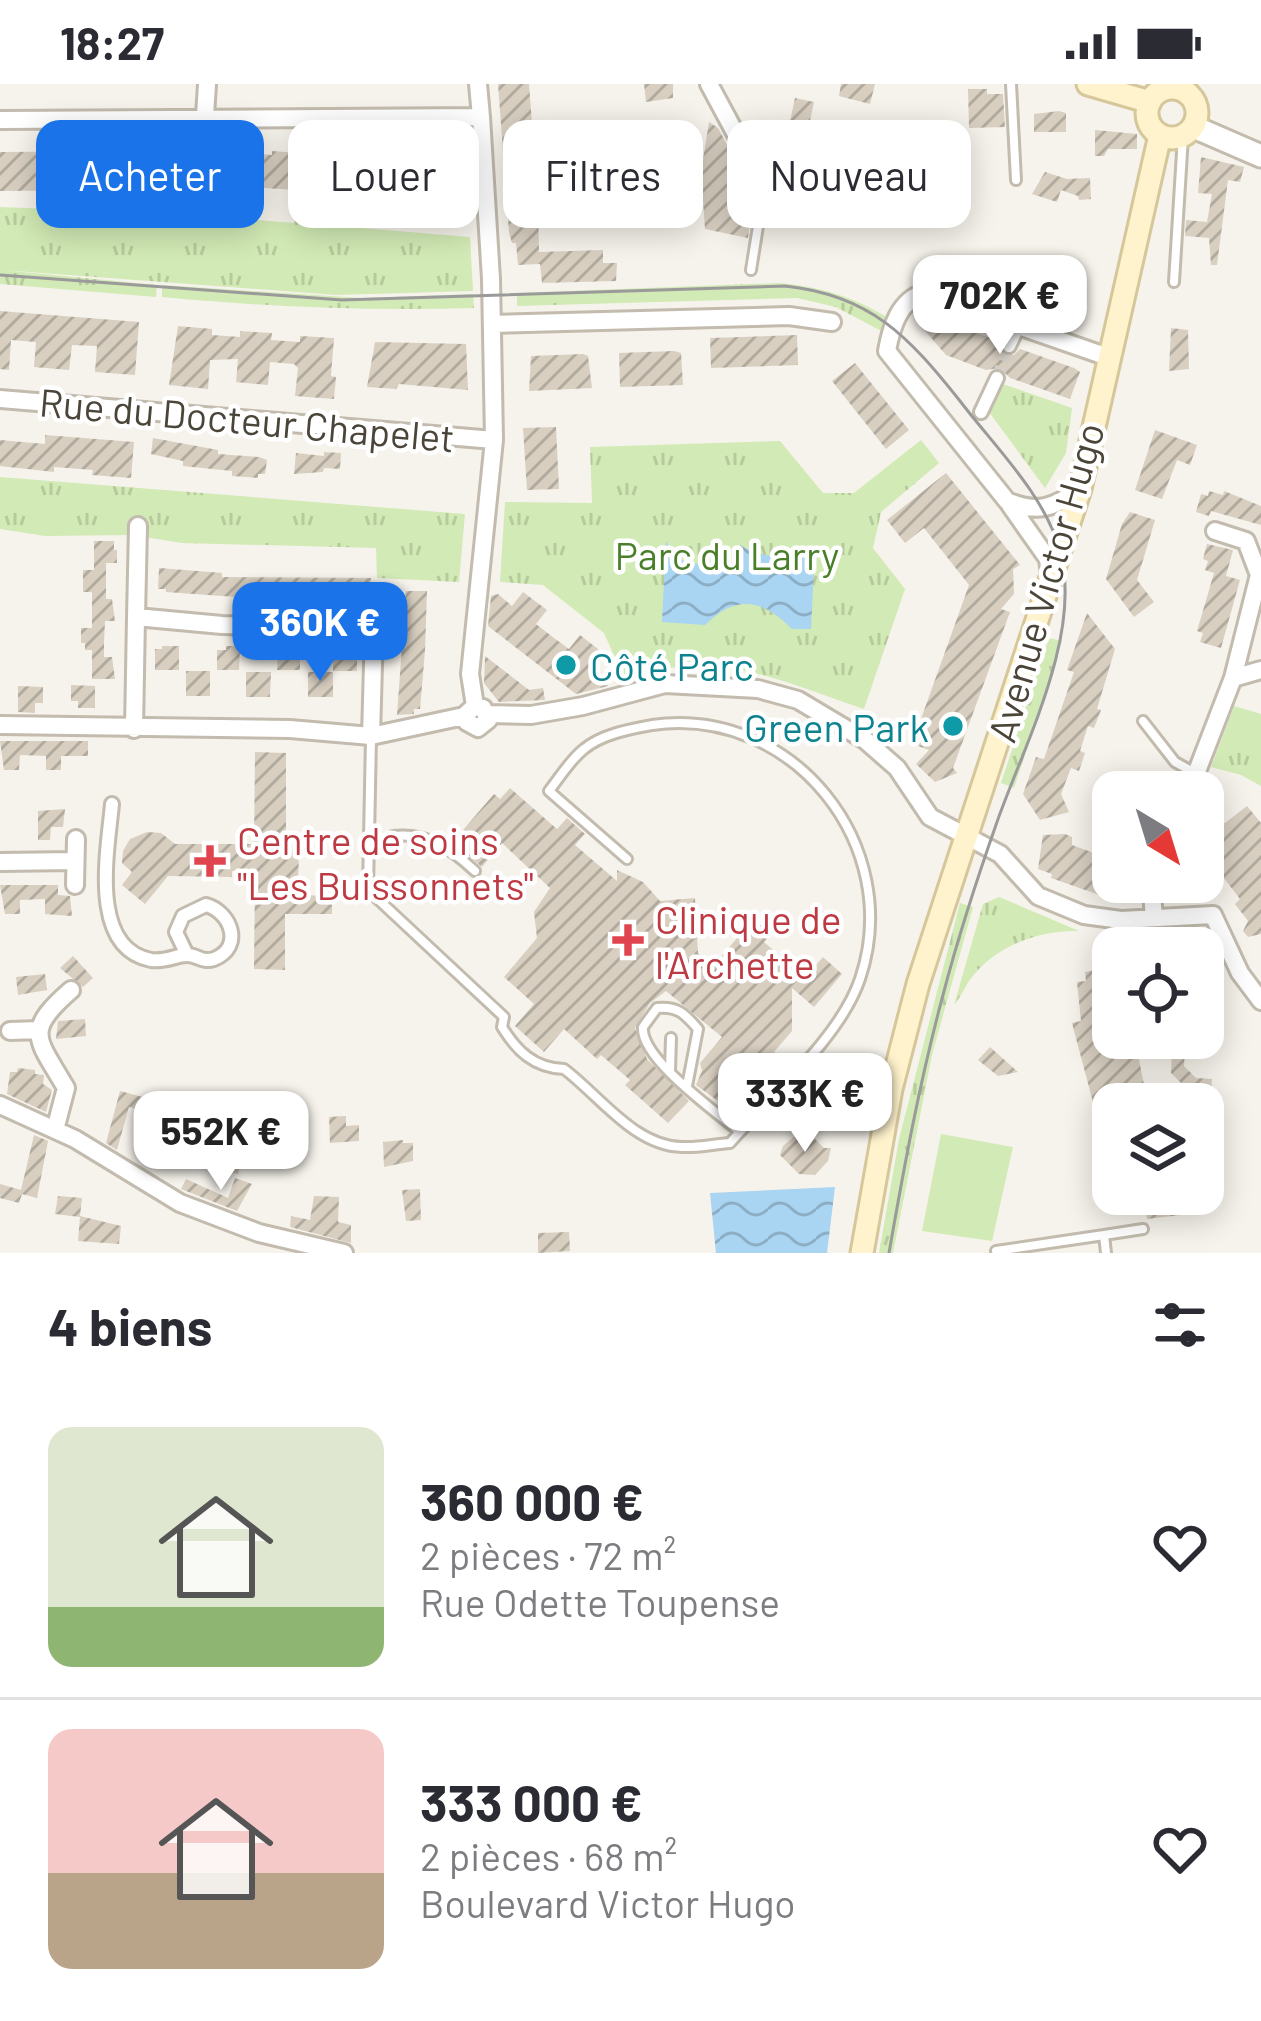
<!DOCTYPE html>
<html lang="fr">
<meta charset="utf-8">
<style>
:root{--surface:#fff;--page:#f2f2f3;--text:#2b2b33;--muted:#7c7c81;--line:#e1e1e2;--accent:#1a73e8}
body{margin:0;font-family:Barlow,sans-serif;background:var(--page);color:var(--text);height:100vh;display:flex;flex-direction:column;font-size:45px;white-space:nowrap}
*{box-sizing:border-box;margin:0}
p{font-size:39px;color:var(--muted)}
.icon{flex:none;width:66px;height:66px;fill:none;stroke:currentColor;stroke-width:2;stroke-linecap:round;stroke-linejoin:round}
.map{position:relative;height:1169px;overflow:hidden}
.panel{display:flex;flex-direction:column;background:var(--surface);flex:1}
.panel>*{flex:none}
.top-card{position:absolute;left:36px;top:36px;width:1191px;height:108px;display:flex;gap:24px}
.needle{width:78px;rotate:142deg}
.controls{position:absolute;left:1092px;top:687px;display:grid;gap:24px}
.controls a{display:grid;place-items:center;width:132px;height:132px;border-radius:24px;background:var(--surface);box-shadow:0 6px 30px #0003;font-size:60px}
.price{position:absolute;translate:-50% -102px;padding:0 27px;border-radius:24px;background:#fff;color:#222;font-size:39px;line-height:78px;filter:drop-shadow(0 3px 6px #0008)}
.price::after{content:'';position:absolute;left:50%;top:72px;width:36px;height:27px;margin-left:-18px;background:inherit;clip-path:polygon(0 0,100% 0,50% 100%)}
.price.active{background:var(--accent);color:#fff}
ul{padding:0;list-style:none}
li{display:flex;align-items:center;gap:36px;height:300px;padding:0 48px}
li+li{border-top:3px solid var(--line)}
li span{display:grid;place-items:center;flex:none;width:336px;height:240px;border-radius:24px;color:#555}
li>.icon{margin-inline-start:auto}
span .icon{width:144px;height:144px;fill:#fffc;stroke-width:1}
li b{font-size:51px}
h2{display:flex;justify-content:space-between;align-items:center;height:144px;padding:0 48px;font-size:51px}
.pill{padding:0 42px;border-radius:24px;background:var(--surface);box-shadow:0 6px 30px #0003;font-size:42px;line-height:108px}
.pill.active{background:var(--accent);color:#fff}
.status{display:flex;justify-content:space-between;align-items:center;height:84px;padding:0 60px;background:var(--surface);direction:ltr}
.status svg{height:33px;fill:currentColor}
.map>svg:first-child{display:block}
.grass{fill:url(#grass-tufts)}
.pitch{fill:#d2eab5}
.water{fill:url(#water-waves)}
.building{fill:url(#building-hatch)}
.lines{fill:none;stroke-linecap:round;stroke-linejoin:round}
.pedestrian-tunnel{stroke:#d4d0c8;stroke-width:12;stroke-dasharray:12 6;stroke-linecap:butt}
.service-casing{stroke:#c2bbae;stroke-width:14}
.pedestrian-casing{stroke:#c2bbae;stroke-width:18}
.minor-casing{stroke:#c2bbae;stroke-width:22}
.tertiary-casing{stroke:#c2bbae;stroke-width:27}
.secondary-casing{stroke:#d6c79b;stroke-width:27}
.service{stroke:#fff;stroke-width:8}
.pedestrian{stroke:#fff;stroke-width:12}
.minor{stroke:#fff;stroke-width:16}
.tertiary{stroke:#fff;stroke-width:21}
.secondary{stroke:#fff3cd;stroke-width:21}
.tram{stroke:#9a9a9a;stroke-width:3}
.culture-dot{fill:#0f9aa8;stroke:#fff;stroke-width:4.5}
.health-dot{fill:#e0444e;stroke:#fff;stroke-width:4.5}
.labels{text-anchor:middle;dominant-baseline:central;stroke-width:9;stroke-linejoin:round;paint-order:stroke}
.street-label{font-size:39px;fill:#4b4439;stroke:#fff}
.park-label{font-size:39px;fill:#4a7f2a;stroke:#fff}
.culture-label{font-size:39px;fill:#0d838f;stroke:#fff;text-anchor:start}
.health-label{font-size:39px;fill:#be3a42;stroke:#fff;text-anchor:start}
</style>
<div class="status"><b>18:27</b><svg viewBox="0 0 49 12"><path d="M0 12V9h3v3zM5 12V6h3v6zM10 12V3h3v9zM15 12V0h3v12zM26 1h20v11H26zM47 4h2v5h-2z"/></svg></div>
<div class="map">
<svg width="1261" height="1169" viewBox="0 0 1261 1169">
<defs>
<pattern id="grass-tufts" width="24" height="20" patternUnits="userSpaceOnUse" patternTransform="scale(3)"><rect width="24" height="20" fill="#d2eab5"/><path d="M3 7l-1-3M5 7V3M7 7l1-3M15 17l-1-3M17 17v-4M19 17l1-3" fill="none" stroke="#b6ca9c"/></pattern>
<pattern id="water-waves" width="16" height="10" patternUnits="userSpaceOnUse" patternTransform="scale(3)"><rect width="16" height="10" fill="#a9d4f2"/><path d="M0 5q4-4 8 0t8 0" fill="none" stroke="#8caec5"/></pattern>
<pattern id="building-hatch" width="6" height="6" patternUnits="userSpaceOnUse" patternTransform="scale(3)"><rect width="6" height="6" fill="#d8cfc1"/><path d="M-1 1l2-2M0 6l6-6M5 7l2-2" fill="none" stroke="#b1aa9e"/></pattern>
</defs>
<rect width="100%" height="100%" fill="#f6f3ec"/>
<path class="grass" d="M309,47H324L301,139L470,153L473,207L336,211L2,186L157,201L156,213L0,200V123L157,129L166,48H177L174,129L294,139Z
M779,199C821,203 856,213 891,236L887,250L836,223L797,214L517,222V209Z
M162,201L361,214L473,210L474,224C369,227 266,223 162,213Z
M1000,299L1072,324L1066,369L1045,404L989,328Z
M921,356L939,379L881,428L873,464L905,505L864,625C776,595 719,565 624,594L604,549L543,501L500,498L505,418L592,419L590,363L780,357L823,409H854Z
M0,393L465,430L459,498L377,494L376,464L182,459L132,451L45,452L0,445Z
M1049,554L1062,557L1014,704L1001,699Z
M1234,622L1261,630V702L1241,691L1211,683Z
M999,813L1079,847C1038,846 994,862 969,897C964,905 960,914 954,921L983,820Z
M960,819L973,823L932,971L893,1169H879L899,1055Z"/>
<path class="pitch" d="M941,1050L1013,1063L992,1157L922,1147Z"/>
<path class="water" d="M666,457L677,475L719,485L735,476L740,461C777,483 781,463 815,464L811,545H792C762,515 737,510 705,541L662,538Z
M835,1103L827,1169H716L710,1109Z"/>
<path class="building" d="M498,0H529L535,78H569L571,109L538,112L539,168L603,166V179H617L616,197L542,199L540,180L518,181L516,159H512L509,148Z
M644,0H673V14L646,18Z
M841,0H875L870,20L839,12Z
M968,5H987V10H1003L1005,43L969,44Z
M795,14L814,18L805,60L786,56Z
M1059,27L1066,29V48H1034V30Z
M709,38L718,44L748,100L753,120L748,154L705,145L701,88Z
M1095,46L1137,50V65H1108L1104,72H1095Z
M820,59L884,69L881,88L835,80L833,96L814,93Z
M148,67L145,113H110V106L0,107V68Z
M272,67L298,69L295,106L252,103L251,119L183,116L186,83L234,87L236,68L272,71Z
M963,71V91H937L936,73Z
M1201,73L1244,83L1240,98L1228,96L1217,181H1211L1209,154L1185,152L1186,136L1207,138L1212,110L1198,109Z
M332,75L371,78L366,131L327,127Z
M405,81L445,84L441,137L401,133Z
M1045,88L1067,95L1090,94L1091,115L1079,116L1078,112L1061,106L1057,118L1032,110Z
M931,226L962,237L960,243L996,256L1006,272L1014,271L1020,265L1074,284L1080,288L1070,315L1010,294L1000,284L986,286L946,271L926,248Z
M0,227L139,238L135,291L95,288L97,262L72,261L69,286L34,283L36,258L11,256L9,286L0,285Z
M178,242L212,245V251L240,253V247L272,249L271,256L300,258V252L334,254L331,292L336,293L334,315L295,312L298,284L294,280L270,278L268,301L236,298L238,275L210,276L208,305L169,301Z
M1171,244L1188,246L1189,285L1169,287Z
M797,251L798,281L711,284L710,254Z
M375,258L466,260L468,306L399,300L396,305L367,303Z
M674,267L681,269L683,301L620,303L619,269Z
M583,270L588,272L592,304L529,307L531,272Z
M855,279L909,346L886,365L832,297Z
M556,343L559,405L527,406L523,344Z
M1155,346L1197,361L1190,381L1177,376L1162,415L1135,406Z
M45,351L134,358L131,394L92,391L93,386L54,383V388L0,382V356L45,360Z
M153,354L218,366V370L259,373L267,376L265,390H258V394L232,392V387L183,382V377L151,370Z
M324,368L341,369L340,385L324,384L323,388L294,390L296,369L324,372Z
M946,389L1020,481L1013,485L1014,510L1001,525L1010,528L953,684L957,689L935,698L916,680L929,666L912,660L969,501L924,444L905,459L887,436Z
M1209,407L1223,411L1224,407L1261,422V441L1211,427L1209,432L1196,428L1201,410L1208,412Z
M1130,428L1155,436L1137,496L1154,518L1134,533L1106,495L1122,440Z
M94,457H114V466H117V479H106V515H112L115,537H105L104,559V573H112L115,595H92V566H85V559H81V544H92V508H83V486H94Z
M1207,460L1233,466L1226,492L1240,496L1221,564L1200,558L1203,549L1197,547L1214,489L1205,486L1208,477L1203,475Z
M159,484L222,489V493L371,494V499L377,500L376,518H243L236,513L166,508V505H158Z
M406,507H427L425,567L420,625H414V630L397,631Z
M523,508L547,526L536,540L554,554L569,565L580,551L603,569L592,584L606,595L608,602L576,610L488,542L491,512L498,510L512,522Z
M1087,529L1115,565L1097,625L1101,626L1094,644L1088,642L1080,667L1085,669L1079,687L1071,684L1061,710L1069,728L1040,736L1023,710L1036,673L1044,675L1074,588L1067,586Z
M162,562H179V586H155V565H162Z
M226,562H240L239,586H217V566H226Z
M287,563H300V586H277L278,566H287Z
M333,563L357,566V587H333Z
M485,572L529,606L543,604L545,616L499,618L484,599Z
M186,587H210V612H186Z
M246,588H271L270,613H246Z
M308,588H333V613H308Z
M71,601L95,602V624H78V617H71Z
M18,602L43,603V619H35V629L18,628Z
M0,657H88V672H61V686H46V672L20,671L19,686H4Z
M255,668L286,669V760H299L298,811L332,812V830H285V886L254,885L255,787H232V793L168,792L145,820L122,801L132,788L122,779L123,767L130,755L147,748L161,749L175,760H254Z
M510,704L557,745L567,734L585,750L575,761L617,797V786L643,798L660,817L695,814L698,869L713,882L744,846L747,849L757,838L771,850L764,858L805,894L823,873L842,890L814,923L792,904V947L774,968L784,977L751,1019L742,1024L725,1022L696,1001L702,987L700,979L722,953L666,907L650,919L635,944L647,975L689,1017L668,1039L625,1001L630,996L601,971L597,975L564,945L544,968L515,942L534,920L504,893L537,854L534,828L550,804L502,759L482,783L459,763L469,751L463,746L494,710L500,715Z
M1247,722L1261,739V850L1248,853L1243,847L1248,837L1235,820L1240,815L1203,767V756Z
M65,725L63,743H51L50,756H38V727Z
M1065,750L1072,753V761L1113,776V798H1141L1134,817L1112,812L1111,815L1051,794L1052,790L1038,785L1043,751Z
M0,801H58V811L70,812L72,832L45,830V815L20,816V830H5Z
M73,872L93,894L83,903L60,884Z
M1107,884L1109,894L1113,893V913L1099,915L1104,945L1113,944V954H1155L1157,968L1138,971L1148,1020H1113V1032L1103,1034L1100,1021L1094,1022L1072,939L1081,937L1077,898L1086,897L1085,888Z
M45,890L47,906L18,911L16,893Z
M85,935L86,952L56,955L58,937Z
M990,963L1018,988L998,992L978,976Z
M1172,965H1185L1184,982L1196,994L1212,995L1211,1007L1188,1006L1171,989Z
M18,984L35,986V990L44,991L43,1000L52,1006L46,1028L7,1010L10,988H17Z
M120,1007L192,1026L194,1020L212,1025L207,1044L129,1023L117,1066L106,1059Z
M346,1032V1042L359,1041V1057L330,1059L329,1033Z
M303,1040L304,1064L265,1066L266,1041Z
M224,1049L247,1055L238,1090L225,1087L228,1076L218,1073Z
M797,1050L811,1051L824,1064H831L828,1077L815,1091L799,1090L780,1071L783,1062Z
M34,1051L48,1057L37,1114L22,1110L19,1119L0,1114V1100L21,1106Z
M403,1056V1059H413V1077L384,1083L383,1058Z
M235,1094L252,1100L237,1127L181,1105L186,1095L228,1114Z
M420,1105L421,1136L406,1137L402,1106Z
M1143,1110H1208L1210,1124L1197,1129L1147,1135Z
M58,1112L82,1114L80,1132L121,1142L119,1160L78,1157L80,1133L55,1130Z
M314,1112L339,1113L338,1138L351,1141V1159L290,1143L291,1132L310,1136Z
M569,1148L570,1167L538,1169V1149Z"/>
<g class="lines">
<path class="pedestrian-tunnel" d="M997,294L1009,262"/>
<defs>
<path id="service" d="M1011,0L1016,96
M751,186L768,80
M1174,198L1183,52
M1143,637L1175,678L1195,689
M371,653L368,806L504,933L502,943C517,967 534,984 564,985C599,1011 634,1062 682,1063C698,1064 714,1060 730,1059C771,1012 840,954 860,895C905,762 793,621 652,641C630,645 602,650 584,665C570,676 560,693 549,707L627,775
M393,752C428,748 451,765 475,787
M670,987L671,954
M687,1002L698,945C685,930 678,922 657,924L643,943C640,974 715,1027 740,1048
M1104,1151L1143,1145
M996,1167L1104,1151L1106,1169"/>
<path id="pedestrian" d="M1009,262L1016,247
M981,328L997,294
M112,720C108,765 88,864 151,876C166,878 176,871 187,871C198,871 202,879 214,875C244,863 231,828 206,821L183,832L176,848L187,871"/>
<path id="minor" d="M709,0L745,67L768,79
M205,32L207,0
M0,36L481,33L478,0
M492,240L789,232L832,238
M0,315L494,356
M1080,405C1054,424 1037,430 1007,417L887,267C891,244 899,216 924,209L1108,273
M1010,421L1048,475L1050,491
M1215,447L1246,457L1259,491L1233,594
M136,533L138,442
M475,622L470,590L494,356L491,195L481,33
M488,630L531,631L583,622L665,600L758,605L798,616L865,656L897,684L930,733L1000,770L1038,812L1084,831L1121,836L1213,831L1240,889L1261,917
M0,641L290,645L371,652L464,632L475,622L483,624L488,636L478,644L467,638V631
M134,645L136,533L222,541L374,545L371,652
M1189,708L1233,594L1261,586
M0,778L74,777
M75,801L76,755
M1154,834L1152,809L1156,798
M10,947L39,946
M0,1021L75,1055L180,1119L259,1149L344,1169
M55,1046L66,1004C37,954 23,948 71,906"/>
<path id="tertiary" d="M1194,43L1261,72"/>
<path id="secondary" d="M1088,0L1150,18
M1147 29a25 25 0 1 1 50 0a25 25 0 1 1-50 0Z
M862,1169L891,1005L918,900L1080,405L1160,51"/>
</defs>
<use href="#service" class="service-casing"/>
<use href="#pedestrian" class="pedestrian-casing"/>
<use href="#minor" class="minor-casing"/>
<use href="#tertiary" class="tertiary-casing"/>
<use href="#secondary" class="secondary-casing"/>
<use href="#service" class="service"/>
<use href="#pedestrian" class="pedestrian"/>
<use href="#minor" class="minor"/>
<use href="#tertiary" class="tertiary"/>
<use href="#secondary" class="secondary"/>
<path class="tram" d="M0,191L342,216L785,202C871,211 909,253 960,317C995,363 1045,411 1060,467C1083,550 1024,661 997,738C977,795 958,853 943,911C920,996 904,1083 889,1169"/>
</g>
<g class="culture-dot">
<circle cx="566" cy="581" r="12"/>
<circle cx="953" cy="642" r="12"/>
</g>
<g class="health-dot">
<path d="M204 759h12v12h12v12h-12v12h-12v-12h-12v-12h12z"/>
<path d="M622 838h12v12h12v12h-12v12h-12v-12h-12v-12h12z"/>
</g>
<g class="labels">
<g class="street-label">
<text transform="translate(247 335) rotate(5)">Rue du Docteur Chapelet</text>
<text transform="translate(1045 498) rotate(-74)">Avenue Victor Hugo</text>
</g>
<g class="park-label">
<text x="727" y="470">Parc du Larry</text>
</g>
<g class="culture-label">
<text x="590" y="581">Côté Parc</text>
<text x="929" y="642" text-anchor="end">Green Park</text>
</g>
<g class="health-label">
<text x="237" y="755">Centre de soins<tspan x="237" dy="45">"Les Buissonnets"</tspan></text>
<text x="655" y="834">Clinique de<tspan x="655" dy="45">l'Archette</tspan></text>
</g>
</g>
</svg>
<div class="controls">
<a><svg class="needle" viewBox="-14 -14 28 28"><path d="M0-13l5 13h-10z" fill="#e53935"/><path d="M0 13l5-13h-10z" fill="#7c7c81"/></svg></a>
<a><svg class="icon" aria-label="locate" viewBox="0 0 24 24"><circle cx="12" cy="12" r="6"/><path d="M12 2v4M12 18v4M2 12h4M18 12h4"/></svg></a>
<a><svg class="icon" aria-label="layers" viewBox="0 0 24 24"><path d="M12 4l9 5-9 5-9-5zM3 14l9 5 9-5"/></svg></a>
</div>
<b class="price" style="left:1000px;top:273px">702K €</b>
<b class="price active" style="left:320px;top:600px">360K €</b>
<b class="price" style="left:805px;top:1071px">333K €</b>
<b class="price" style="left:221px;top:1109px">552K €</b>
<div class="top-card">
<a class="pill active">Acheter</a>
<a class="pill">Louer</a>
<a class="pill">Filtres</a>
<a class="pill">Nouveau</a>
</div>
</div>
<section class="panel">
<h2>4 biens<svg class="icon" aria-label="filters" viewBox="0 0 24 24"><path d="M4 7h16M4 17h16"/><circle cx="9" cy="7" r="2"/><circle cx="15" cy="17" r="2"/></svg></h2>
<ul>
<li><span style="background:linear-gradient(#dfe7d0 75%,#8fb573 0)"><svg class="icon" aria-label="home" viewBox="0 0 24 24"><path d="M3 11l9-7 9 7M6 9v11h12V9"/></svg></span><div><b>360 000 €</b><p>2 pièces · 72 m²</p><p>Rue Odette Toupense</p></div><svg class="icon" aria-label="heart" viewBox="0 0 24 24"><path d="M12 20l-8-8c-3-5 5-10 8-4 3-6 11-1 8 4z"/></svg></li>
<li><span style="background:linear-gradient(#f6c9c9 60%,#b9a48a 0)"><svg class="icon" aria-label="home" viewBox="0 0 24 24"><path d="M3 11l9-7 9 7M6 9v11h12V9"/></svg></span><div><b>333 000 €</b><p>2 pièces · 68 m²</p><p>Boulevard Victor Hugo</p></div><svg class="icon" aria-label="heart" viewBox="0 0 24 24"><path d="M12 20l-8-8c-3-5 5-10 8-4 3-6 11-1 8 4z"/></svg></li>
</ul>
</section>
